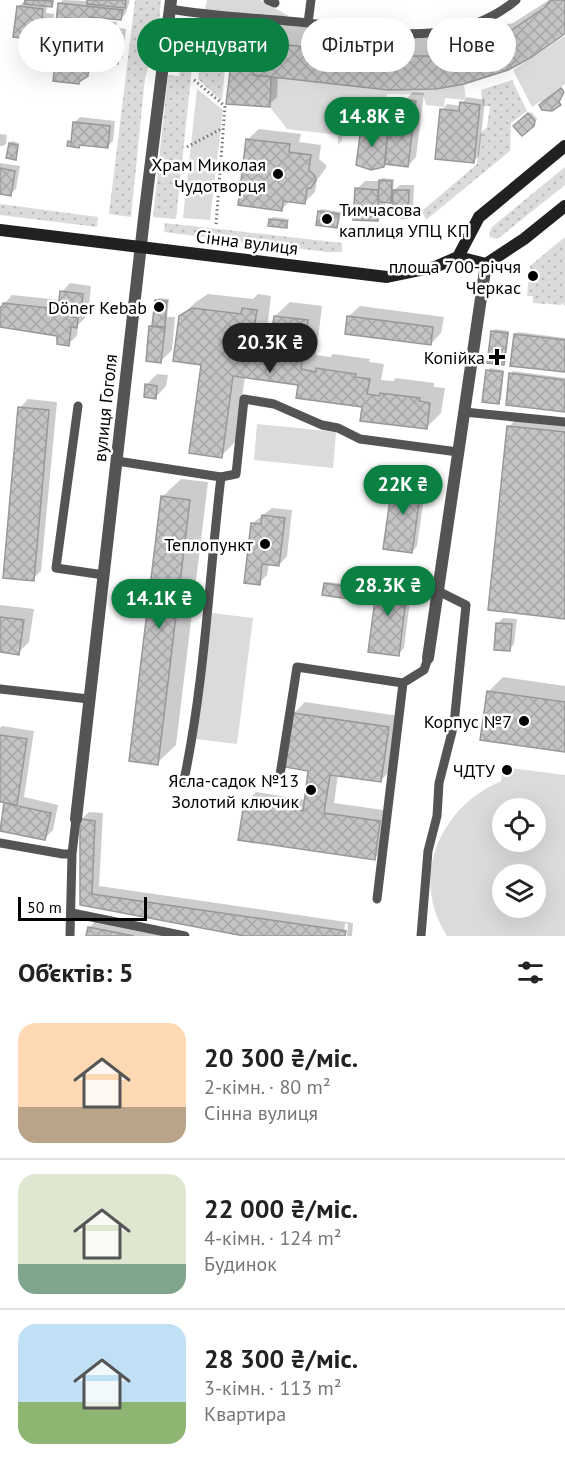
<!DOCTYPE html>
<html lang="uk">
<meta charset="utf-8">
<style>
:root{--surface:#fff;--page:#f2f2f2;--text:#222;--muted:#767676;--line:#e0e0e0;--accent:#0b8043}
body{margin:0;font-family:"PT Sans",sans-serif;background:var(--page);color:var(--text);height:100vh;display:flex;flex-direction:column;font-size:22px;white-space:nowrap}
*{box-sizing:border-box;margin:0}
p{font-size:20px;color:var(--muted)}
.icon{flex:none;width:33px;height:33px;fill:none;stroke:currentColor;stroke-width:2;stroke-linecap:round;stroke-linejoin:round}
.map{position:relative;height:936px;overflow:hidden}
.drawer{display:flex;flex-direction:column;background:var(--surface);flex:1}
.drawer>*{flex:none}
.guide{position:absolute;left:18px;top:18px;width:530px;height:54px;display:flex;gap:12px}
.fabs{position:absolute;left:492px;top:798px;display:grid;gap:12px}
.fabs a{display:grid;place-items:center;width:54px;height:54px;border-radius:50%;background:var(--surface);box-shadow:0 6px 24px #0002;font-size:30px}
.scale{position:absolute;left:18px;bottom:15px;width:129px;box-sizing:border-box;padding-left:6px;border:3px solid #000;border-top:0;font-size:16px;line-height:21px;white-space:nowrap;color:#000;-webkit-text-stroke:4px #fff;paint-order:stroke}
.price{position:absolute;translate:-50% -51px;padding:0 14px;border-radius:21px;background:var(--accent);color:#fff;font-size:20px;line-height:39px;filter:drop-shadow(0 2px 3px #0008)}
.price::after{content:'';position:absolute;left:50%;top:36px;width:18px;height:14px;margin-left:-9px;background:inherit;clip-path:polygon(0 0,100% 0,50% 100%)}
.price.active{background:#222;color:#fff}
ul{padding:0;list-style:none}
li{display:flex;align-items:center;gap:18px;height:150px;padding:0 18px}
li+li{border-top:2px solid var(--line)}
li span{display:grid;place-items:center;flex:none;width:168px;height:120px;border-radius:18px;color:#555}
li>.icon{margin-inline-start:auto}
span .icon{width:72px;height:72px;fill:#fffc;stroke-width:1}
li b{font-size:26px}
h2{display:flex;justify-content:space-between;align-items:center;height:72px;padding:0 18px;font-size:26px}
.tag{padding:0 21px;border-radius:27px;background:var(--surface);box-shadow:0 6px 24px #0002;font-size:21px;line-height:54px}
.tag.active{background:var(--accent);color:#fff}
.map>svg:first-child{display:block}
.grass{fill:url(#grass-dots)}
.green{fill:#dbdbdb;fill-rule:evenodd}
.shadow{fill:#0003}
.building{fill:url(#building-cross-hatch);stroke:#989898;stroke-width:1.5}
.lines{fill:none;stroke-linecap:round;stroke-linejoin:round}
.path{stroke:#767676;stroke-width:3;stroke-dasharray:1.5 3;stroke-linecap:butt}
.service{stroke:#545454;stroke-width:9}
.minor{stroke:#545454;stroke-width:12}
.secondary{stroke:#212121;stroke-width:12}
.poi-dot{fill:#000;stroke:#fff;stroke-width:2}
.labels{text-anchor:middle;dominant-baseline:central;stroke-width:5;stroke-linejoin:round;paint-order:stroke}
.poi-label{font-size:18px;fill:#000;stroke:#fff;text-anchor:end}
.street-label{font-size:18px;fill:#000;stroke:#fff}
</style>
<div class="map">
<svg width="565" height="936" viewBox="0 0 565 936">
<defs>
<pattern id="grass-dots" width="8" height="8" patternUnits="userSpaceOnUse" patternTransform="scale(1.5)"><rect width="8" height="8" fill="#dbdbdb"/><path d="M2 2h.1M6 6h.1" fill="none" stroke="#bababa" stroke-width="1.8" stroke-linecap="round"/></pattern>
<pattern id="building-cross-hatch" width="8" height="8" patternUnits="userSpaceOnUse" patternTransform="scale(1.5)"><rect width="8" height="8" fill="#c4c4c4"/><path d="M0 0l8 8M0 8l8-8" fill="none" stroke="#a7a7a7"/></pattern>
</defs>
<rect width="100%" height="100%" fill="#fff"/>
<path class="grass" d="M135,0H161L157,41L145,78L131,217L109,214Z
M187,20H197L176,219L153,217L168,75L179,76L186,36L174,33L178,26Z
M204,21C217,30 214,40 212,54L226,57L222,101L198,79Z
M512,80L527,111L511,123L510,151L426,220L422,211L477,164L480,134L487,127L490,106H483L481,90Z
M565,167V185L500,237L497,239L490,237L489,233L492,227Z
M0,204L98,217L97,227L0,215Z
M165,223L342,243V252H327L164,232Z
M565,237V306L562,303L561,305L548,304L546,302V304L533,303V296H527L530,266Z"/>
<path class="green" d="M207,0H260L289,16L285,19L205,9Z
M565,36V84L542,103L541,101L532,107L513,70Z
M271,77L388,90L464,84L466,100L445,98L444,107L426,105L423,95L387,94L384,120L344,115L342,141L338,145V135L287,129L270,107Z
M197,89L223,110L210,220L183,218Z
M257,424L336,432L333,468L254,460Z
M212,613L253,618L237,744L196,739Z
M503,767L565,775V936H447C409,877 440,807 501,781ZM502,808H536V842H502ZM502,874H536V908H502Z"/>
<path class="shadow" d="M26,0H54L52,5H47L46,13L54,14L53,23L48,29L44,28V33L38,38L18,7Z
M63,0L89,1L130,0L126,13L121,19L92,16L89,19L70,17L64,22L59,3Z
M549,0H565V31L529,57L278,76L277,97L269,105L233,55L241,47L247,48L248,37L256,29L268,30L267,37L280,24L410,38H455L513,23Z
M98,20L117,22L116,28L126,29L123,57L118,62L102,45L92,25Z
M63,51L94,55L93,69L87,75L57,57Z
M413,92L424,93L416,157L408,166L387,162L383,166L362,128L365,125V122L373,113L403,117L405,100Z
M467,97L485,100L479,156L474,161L442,110L447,104L461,106Z
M531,112L537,119L533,125L515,126Z
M80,117L115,121L113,141L107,147L69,142L73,139L75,122Z
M259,129L301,134L299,142L321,145L319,159L326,165V168L317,180L315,192L304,203L290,201L282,209L248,139Z
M0,134L7,135L6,144L3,146H0Z
M12,141L19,143L17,156L15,158L10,144Z
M0,163L20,166L16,189L10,194L0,193Z
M383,178L394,179L393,191L400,185H414L413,211L408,216L394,198L390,201H385V211L377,220L357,189L365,181H380Z
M321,209L341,212L339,224L337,226L319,212Z
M273,217L289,219L288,224L286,227L270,220Z
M70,283L91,286L89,304L84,309L86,310L85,318L78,325L77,336L68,344L58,334L0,325L1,307L12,295L61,300L62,292Z
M208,294L253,299L258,294L271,296L267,329L273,330L275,316L290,302L322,306L316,355L330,357L333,354L370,359L369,362L384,364L381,380L393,381L396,378L434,383V387L445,388L441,413L426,428L300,383L245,376L236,441L221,456L202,363L180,317L196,302Z
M159,298L169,299L167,317H175L172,350L161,361L150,327L154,323L156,301Z
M360,306L444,317L441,333L431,344L349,316Z
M495,329L509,331L506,361L503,363L493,331Z
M518,332L565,338V371L516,334Z
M490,368L504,370L501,400L498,402L488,371Z
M513,371L565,378V411L511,374Z
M157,374L168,375L166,386L156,397L146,385Z
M28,399L57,402L41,571L33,579L20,408Z
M517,418L565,423V617L509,427Z
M399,473L427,477L417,546L412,552L394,479Z
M181,479L208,482L176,745L157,763L162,497Z
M272,508L292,510L287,556L279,565L269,564L267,575L259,583L253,523Z
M385,573L413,577L404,648L398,654L379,579Z
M327,582L352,585L350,595L348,597L325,584Z
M0,605L34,609L29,642L18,653L0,651Z
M503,618L517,619L514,644L509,650L498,623Z
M503,677L565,686V750L488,692Z
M305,702L399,716L391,770L380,781L338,775L334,803L390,811L385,847L375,858L245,803L256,792L306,800L310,769L294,713Z
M2,726L34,731L24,797L58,805L53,830L44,839L0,829L6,802L0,800V728Z
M89,812L103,813L99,886L353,923L352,936H347L348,924L345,923L344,936H253L81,903V820Z
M97,919L168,936H87L89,928Z"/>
<path class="building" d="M25,0L53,1L52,7L24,4Z
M87,0H126L125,8L87,4Z
M551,0H565V33L562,36L530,58L508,70L464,84L436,89L388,90L253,75L254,64L257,65L260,42L391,56H435L493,41L506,34L544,8Z
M58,3L123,10L121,20L90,17V20L65,18V24L56,23Z
M17,6L43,9L42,18L49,19L48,30L40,29L39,40L13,37Z
M91,25L112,27L111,33L122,34L118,64L99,61L101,46L89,45Z
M247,36L260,38L257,65L254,64L253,75L271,77L270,107L226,104L232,55L244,57Z
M56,56L89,60L88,76L79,82V84L53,81Z
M561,88L564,92L559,102L561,105L552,111L542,110L539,105Z
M403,99L416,101L408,167L385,164L388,129L364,128V121L400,126Z
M460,102L480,105L474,163L435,159L440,109L459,111Z
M528,113L535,121L534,126L522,136L513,126Z
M73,122L110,126L108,148L80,145L79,148L67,146L68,141L71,142Z
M361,128L388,129L384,167L371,170L356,165Z
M246,139L290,144L289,152L311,155L309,170L315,176L316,180L311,188L307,189L305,204L283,201L282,211L238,205Z
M9,143L18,145L16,160L6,158Z
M0,168L15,171L11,196L0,194Z
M379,180L392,181L391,203L378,202Z
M355,188L378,190V221L353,220Z
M393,190H409L408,218L392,217Z
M318,211L339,214L337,228L316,225Z
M269,219L287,221V228L268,226Z
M60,291L83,294L81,314L72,313V317L78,318L77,328L71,327L69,346L57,344V336L0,327V307H2L3,303L58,309Z
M155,300L167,301L165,327L152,326Z
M192,308L241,314L242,308L257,310L252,343L270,346L274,316L308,320L301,369L316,372V368L356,374L355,377L370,379L367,394L379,396L380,393L420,398L419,401L430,403L427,429L360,421L362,407L296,398L298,385L233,376L222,458L189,453L201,365L173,361L179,316Z
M347,316L433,327L431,345L345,334Z
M149,326L165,328L161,363L146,361Z
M491,331L508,333L504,365L487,363Z
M514,334L565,340V372L510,366Z
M486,370L503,372L499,404L482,402Z
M509,373L565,380V412L506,405Z
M145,384L157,386L156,399L144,397Z
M18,407L49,410L34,581L3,578Z
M507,426L565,432V619L488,610Z
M393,478L422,482L412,553L383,549Z
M161,496L190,500L158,765L129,761Z
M262,515L285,518L279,566L262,564L260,585L244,583L251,523L261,524Z
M378,578L408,582L399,656L368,652Z
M324,583L350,587L349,599L322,595Z
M0,617L24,620L19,655L0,652Z
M496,623L512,624L510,651L494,650Z
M487,691L565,702V752L480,740Z
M293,713L389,727L381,782L330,775L324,813L380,821L375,860L238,840L244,803L303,811L308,771L285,767Z
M0,735L27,739L17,805L0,802Z
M4,803L51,813L45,840L0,831Z
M80,819L95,821L92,894L346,931L345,936H244L80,905Z
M88,927L134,936H86Z"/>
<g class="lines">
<path class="path" d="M194,80L225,106L216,225
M187,147L223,128"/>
<path class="service" d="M268,0L275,3
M170,9C216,17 262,18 308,23C379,31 455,51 516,0
M308,23L311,0
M78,406L56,568L104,575
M464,412L565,422
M117,461L221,477C209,577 205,680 184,780
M221,477L236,474L244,399L274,404L322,425L338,428L360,439L458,452
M0,689L89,699
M280,775L297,667L403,683L424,670L428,658
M0,843L63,854H72
M377,899L403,683
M72,913L185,936
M70,936L72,854L76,819
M421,936L428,851L437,816L439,783L454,724L466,605L438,591"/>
<path class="minor" d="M428,658L486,264
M76,819L144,218L171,0"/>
<path class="secondary" d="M0,230L387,277L435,267L458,257L486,264L524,239L565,206
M458,257L479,217L565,146"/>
</g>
<g class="poi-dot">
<circle cx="278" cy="174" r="6"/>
<circle cx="327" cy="219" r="6"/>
<circle cx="533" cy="276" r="6"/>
<circle cx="159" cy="307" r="6"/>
<path d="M494 348h6v6h6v6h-6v6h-6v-6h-6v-6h6z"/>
<circle cx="265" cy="544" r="6"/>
<circle cx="524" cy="721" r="6"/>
<circle cx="507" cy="770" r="6"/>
<circle cx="311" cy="790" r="6"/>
</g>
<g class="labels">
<g class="poi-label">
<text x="266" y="164">Храм Миколая<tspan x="266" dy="21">Чудотворця</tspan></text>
<text x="339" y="209" text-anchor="start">Тимчасова<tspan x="339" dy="21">каплиця УПЦ КП</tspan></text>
<text x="521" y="266">площа 700-річчя<tspan x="521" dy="21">Черкас</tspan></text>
<text x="147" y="307">Döner Kebab</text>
<text x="485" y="357">Копійка</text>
<text x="253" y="544">Теплопункт</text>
<text x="512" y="721">Корпус №7</text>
<text x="495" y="770">ЧДТУ</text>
<text x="299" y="780">Ясла-садок №13<tspan x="299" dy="21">Золотий ключик</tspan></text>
</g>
<g class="street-label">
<text transform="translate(247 242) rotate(7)">Сінна вулиця</text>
<text transform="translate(105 408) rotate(-84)">вулиця Гоголя</text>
</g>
</g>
</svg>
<div class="fabs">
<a><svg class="icon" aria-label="locate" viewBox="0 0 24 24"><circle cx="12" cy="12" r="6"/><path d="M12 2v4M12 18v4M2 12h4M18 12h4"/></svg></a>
<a><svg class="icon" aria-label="layers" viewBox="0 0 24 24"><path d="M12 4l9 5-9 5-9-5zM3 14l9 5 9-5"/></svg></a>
</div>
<div class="scale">50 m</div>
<b class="price" style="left:372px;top:148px">14.8K ₴</b>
<b class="price active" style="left:270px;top:374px">20.3K ₴</b>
<b class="price" style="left:403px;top:516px">22K ₴</b>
<b class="price" style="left:388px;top:617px">28.3K ₴</b>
<b class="price" style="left:159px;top:630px">14.1K ₴</b>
<div class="guide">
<a class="tag">Купити</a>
<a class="tag active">Орендувати</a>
<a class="tag">Фільтри</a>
<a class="tag">Нове</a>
</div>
</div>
<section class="drawer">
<h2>Об’єктів: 5<svg class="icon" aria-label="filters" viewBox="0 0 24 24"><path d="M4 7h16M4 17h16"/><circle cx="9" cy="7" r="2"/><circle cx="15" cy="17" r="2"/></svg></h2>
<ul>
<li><span style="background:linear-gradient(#ffd9b3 70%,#b9a48a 0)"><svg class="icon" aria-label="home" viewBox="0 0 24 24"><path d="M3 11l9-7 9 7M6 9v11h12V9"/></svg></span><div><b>20 300 ₴/міс.</b><p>2-кімн. · 80 m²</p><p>Сінна вулиця</p></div></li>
<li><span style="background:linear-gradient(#dfe7d0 75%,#7fa58c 0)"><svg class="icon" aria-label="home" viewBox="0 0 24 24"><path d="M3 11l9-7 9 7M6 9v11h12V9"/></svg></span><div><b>22 000 ₴/міс.</b><p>4-кімн. · 124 m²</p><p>Будинок</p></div></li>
<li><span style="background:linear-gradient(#bfe0f5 65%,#8fb573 0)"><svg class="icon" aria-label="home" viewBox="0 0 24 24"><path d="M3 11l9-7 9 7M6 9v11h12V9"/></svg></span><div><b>28 300 ₴/міс.</b><p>3-кімн. · 113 m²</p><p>Квартира</p></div></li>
</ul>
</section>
